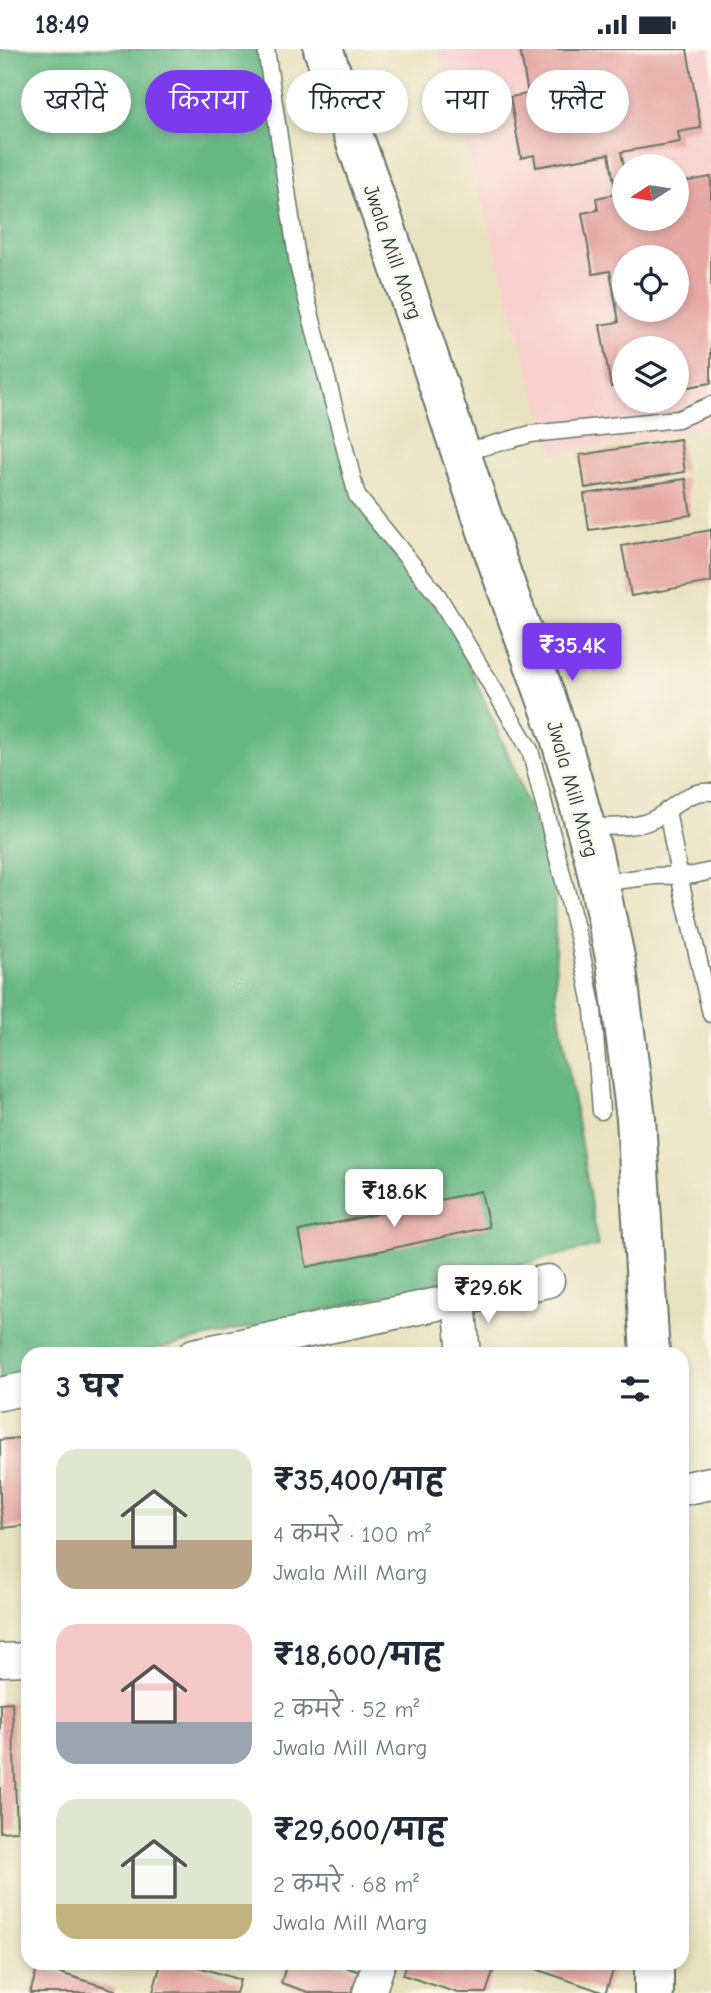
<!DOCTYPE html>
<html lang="hi">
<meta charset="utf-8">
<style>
:root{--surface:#fff;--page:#f2f2f3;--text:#1f2937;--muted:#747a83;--accent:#7c3aed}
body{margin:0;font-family:"Comic Neue","Playpen Sans Deva",sans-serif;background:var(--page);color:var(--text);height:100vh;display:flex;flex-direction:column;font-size:26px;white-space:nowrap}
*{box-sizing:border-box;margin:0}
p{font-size:23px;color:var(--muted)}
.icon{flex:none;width:38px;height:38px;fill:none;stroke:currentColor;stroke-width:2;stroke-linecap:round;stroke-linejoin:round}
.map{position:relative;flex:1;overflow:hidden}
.details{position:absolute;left:21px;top:1298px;width:668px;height:623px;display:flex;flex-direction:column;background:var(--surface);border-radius:21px;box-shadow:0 4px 10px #0003}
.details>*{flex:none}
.banner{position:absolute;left:21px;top:21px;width:670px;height:63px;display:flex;gap:14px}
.needle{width:46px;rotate:258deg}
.controls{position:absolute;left:612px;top:105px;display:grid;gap:14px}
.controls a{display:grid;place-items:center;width:77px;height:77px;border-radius:50%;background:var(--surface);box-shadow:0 4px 10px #0003;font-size:35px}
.price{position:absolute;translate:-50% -60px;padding:0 16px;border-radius:7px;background:#fff;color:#222;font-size:23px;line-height:46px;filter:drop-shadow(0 2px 4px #0008)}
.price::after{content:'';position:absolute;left:50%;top:42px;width:21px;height:16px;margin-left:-10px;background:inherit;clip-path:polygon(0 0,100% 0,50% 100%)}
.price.active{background:var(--accent);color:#fff}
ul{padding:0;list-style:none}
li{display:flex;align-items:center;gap:21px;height:175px;padding:0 35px}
li span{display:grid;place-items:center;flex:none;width:196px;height:140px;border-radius:21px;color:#555}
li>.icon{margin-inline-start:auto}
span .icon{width:84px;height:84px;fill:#fffc;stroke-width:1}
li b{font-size:30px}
h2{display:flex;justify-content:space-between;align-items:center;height:84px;padding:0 35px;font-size:30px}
.chip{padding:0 24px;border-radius:32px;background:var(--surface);box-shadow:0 4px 10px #0003;font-size:24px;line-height:63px}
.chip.active{background:var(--accent);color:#fff}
.status{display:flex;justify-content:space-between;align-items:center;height:49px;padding:0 35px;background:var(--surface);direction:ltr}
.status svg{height:19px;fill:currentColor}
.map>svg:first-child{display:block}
.built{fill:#f7d0cf;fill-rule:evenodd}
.forest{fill:#68b885;stroke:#447a5c;stroke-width:2}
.building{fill:#e6a8a4;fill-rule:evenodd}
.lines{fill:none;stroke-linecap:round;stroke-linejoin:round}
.service-casing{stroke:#657665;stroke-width:19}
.minor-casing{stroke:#657665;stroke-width:35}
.tertiary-casing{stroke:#657665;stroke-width:42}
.service{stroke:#fff;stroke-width:16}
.minor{stroke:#fff;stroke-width:32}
.tertiary{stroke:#fff;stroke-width:38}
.labels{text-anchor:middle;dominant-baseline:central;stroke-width:5;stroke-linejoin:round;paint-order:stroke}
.street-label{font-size:21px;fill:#1f3d34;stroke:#fbf7ec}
</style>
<div class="status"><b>18:49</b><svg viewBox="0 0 49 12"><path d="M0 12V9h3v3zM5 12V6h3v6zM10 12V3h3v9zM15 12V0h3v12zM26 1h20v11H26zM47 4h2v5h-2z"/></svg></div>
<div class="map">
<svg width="711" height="1944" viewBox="0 0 711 1944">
<rect width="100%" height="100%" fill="#fbf7ec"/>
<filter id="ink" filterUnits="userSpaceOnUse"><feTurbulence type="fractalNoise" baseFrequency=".0143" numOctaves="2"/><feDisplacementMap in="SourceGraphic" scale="14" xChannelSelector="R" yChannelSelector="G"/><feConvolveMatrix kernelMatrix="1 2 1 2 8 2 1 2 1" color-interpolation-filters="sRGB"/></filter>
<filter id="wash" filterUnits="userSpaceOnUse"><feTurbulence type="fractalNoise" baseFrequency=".00686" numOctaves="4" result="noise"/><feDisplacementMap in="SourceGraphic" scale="28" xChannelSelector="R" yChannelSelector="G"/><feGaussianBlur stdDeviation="1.57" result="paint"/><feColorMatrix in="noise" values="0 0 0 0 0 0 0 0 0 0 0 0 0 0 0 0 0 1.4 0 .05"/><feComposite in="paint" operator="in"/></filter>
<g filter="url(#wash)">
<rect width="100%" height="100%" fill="#e8e1bf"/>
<path class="built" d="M439,0H711V378L553,405ZM625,117H677V170H625ZM625,208H677V261H625ZM625,299H677V352H625Z"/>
<path class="forest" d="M0,0H266L298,216L357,447L438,547L510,710L554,827L556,946L598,1197L135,1305L28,1306V1328L0,1334Z"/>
<g id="blocks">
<path class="building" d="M520,0H687L701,79L678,83L680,93L621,103L625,123V170H677V134L711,128V334L677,340V299H625V335L611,338L600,276L619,273L610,222L593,225L582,164L598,161L596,149L616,145L609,105L536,118L534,106L521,109L510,48L528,45ZM625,208H677V261H625Z
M680,390L685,423L585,439L580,406Z
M686,430L691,466L589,481L584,445Z
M711,481V533L631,547L622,497Z
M481,1142L489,1178L307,1218L299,1182Z
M433,1301V1306H399V1304Z
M28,1388V1476L3,1479L0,1453V1391Z
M12,1653L17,1782L0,1783V1654Z
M161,1914H186L240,1931L236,1944L153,1943Z
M287,1914H335L371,1927L365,1944H311L281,1934Z
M407,1914H487L495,1917L486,1944H458L403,1926Z
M534,1914H616L605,1944L533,1919Z
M38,1917L115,1941L114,1944H30Z"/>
</g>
</g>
<g filter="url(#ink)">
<use href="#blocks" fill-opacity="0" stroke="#657665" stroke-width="2"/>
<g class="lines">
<defs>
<path id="service" d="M266,0L298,216L357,447L438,547L530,701L579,891L593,961L601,1062
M461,404L531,385L678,370L711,356
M667,761L679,826L711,965
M585,778C606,777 634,780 652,771C673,761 685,741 711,743
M599,834L654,827L694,826L711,822"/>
<path id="minor" d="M459,1251L464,1306
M194,1306L548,1232
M0,1345L28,1339
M682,1440L711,1434
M0,1611L28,1610
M369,1944L379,1914"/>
<path id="tertiary" d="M323,0L387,182L496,509L560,688L593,805L616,913L636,1069L650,1306
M654,1944V1914"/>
</defs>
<use href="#service" class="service-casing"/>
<use href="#minor" class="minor-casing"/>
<use href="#tertiary" class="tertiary-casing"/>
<use href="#service" class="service"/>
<use href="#minor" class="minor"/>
<use href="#tertiary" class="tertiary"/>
</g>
</g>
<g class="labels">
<g class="street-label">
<text transform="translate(393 203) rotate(71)">Jwala Mill Marg</text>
<text transform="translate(573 740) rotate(74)">Jwala Mill Marg</text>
</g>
</g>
</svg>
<div class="controls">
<a><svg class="needle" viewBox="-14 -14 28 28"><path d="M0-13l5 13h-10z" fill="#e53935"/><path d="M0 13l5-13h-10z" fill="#747a83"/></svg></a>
<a><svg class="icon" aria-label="locate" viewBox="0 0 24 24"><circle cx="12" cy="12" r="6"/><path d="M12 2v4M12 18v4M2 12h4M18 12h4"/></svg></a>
<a><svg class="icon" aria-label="layers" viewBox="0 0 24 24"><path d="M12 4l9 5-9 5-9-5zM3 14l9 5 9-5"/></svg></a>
</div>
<b class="price active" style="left:572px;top:634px">₹35.4K</b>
<b class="price" style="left:394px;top:1180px">₹18.6K</b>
<b class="price" style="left:488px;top:1276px">₹29.6K</b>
<div class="banner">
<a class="chip">खरीदें</a>
<a class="chip active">किराया</a>
<a class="chip">फ़िल्टर</a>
<a class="chip">नया</a>
<a class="chip">फ़्लैट</a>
</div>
<section class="details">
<h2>3 घर<svg class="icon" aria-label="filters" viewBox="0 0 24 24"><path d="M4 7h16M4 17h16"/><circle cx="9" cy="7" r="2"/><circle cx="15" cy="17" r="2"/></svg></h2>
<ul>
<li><span style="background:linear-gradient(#dfe7d0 65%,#b9a48a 0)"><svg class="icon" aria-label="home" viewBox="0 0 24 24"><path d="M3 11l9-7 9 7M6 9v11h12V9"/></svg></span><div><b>₹35,400/माह</b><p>4 कमरे · 100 m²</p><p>Jwala Mill Marg</p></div></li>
<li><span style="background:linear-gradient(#f6c9c9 70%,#9aa5b1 0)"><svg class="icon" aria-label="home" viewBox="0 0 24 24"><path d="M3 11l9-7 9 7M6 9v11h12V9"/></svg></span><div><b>₹18,600/माह</b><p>2 कमरे · 52 m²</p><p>Jwala Mill Marg</p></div></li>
<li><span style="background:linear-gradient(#dfe7d0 75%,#c2b280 0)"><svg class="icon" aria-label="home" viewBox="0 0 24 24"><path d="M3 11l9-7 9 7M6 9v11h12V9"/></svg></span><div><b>₹29,600/माह</b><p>2 कमरे · 68 m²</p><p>Jwala Mill Marg</p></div></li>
</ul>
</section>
</div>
